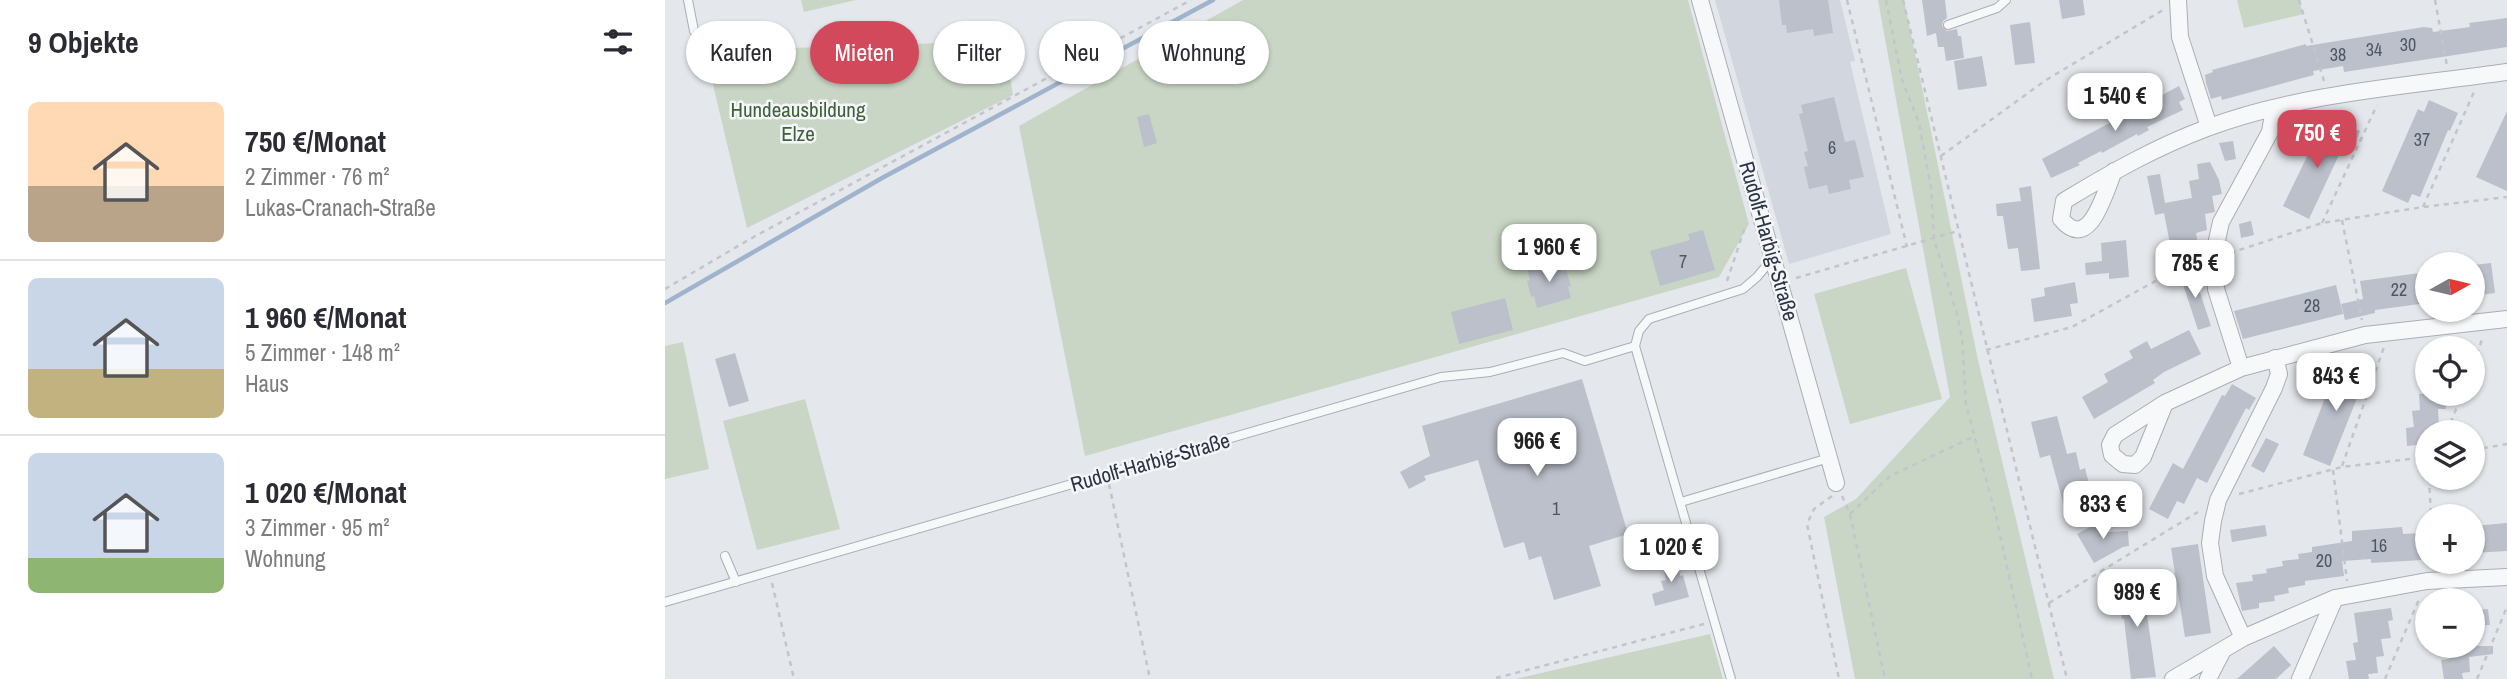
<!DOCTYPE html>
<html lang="de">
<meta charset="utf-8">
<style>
:root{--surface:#fff;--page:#f2f2f3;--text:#2b2b33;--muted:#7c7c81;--line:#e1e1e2;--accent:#d1495b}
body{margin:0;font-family:"Archivo Narrow",sans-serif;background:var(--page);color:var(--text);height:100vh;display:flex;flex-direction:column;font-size:26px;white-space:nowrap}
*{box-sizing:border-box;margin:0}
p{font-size:23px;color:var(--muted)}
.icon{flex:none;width:38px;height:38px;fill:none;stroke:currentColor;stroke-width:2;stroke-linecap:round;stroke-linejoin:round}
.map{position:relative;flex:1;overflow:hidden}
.sheet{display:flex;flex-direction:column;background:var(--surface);width:665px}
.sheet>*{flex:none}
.banner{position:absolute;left:21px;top:21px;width:665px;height:63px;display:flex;gap:14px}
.needle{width:46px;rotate:82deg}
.tools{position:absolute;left:1750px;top:252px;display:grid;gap:14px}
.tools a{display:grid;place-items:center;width:70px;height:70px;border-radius:50%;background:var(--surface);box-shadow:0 2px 5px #0004;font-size:35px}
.price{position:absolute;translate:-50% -60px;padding:0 16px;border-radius:14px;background:#fff;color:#222;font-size:23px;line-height:46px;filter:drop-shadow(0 2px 4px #0008)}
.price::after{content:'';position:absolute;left:50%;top:42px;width:21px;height:16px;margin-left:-10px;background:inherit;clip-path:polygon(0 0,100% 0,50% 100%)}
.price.current{background:var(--accent);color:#fff}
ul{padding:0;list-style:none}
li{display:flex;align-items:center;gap:21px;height:175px;padding:0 28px}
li+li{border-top:2px solid var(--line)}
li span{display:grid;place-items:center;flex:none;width:196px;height:140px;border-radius:10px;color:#555}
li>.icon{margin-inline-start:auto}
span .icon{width:84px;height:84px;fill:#fffc;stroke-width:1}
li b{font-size:30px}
h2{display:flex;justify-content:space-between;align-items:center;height:84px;padding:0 28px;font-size:30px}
.chip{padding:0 24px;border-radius:32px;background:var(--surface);box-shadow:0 2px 5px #0004;font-size:24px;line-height:63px}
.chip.current{background:var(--accent);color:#fff}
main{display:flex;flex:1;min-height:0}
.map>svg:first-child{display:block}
.built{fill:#d2d6de}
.green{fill:#c9d6c5}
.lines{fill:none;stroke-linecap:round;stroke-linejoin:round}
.stream{stroke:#9fb4cc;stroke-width:4.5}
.building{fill:#bbc0ca}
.lane-casing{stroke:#a9aeb7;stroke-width:10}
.street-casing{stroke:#a9aeb7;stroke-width:18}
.path{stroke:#c2c5cb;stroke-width:2.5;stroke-dasharray:5 5;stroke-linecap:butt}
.lane{stroke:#f7f8fa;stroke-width:8}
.street{stroke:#f7f8fa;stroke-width:16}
.labels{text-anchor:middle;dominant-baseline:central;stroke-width:5;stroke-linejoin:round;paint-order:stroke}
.number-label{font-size:18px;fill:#4f5766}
.park-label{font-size:21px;fill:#3f6138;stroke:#f4f6f9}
.street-label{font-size:21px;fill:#2b3445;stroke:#f4f6f9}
</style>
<main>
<section class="sheet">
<h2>9 Objekte<svg class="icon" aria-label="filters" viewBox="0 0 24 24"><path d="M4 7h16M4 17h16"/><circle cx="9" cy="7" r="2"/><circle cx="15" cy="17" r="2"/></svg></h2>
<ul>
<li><span style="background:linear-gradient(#ffd9b3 60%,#b9a48a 0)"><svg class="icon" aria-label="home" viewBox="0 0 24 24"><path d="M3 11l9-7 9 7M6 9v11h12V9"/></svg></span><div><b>750 €/Monat</b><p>2 Zimmer · 76 m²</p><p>Lukas-Cranach-Straße</p></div></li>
<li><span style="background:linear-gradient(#c9d6e8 65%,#c2b280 0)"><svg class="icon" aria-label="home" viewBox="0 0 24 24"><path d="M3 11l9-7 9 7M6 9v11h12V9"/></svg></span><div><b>1 960 €/Monat</b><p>5 Zimmer · 148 m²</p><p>Haus</p></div></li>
<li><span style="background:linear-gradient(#c9d6e8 75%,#8fb573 0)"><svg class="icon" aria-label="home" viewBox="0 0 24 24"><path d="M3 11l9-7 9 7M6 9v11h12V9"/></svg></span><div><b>1 020 €/Monat</b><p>3 Zimmer · 95 m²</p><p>Wohnung</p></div></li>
</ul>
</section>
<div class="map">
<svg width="1842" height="679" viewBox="0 0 1842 679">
<rect width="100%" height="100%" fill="#e4e7ec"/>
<path class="built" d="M1050,0H1175L1190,61L1185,62L1226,234L1124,264Z"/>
<path class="green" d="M136,0H191L139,12Z
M578,0H1023L1084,224L1054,277L420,456L354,126Z
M1213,0H1239L1313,360L1389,679H1190L1159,517L1191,499L1285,397Z
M1572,0H1633L1639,14L1579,28Z
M339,41L348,95L82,228L40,51Z
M1241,268L1277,399L1185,424L1149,294Z
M18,342L44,469L0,479V346Z
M140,399L175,529L92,550L58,421Z
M1045,634L1058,679H850Z"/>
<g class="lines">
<path class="stream" d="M0,303L217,178L548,0"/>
</g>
<path class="building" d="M1114,0H1163L1168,33L1149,36L1148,29L1122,33L1121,25H1117Z
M1257,0H1280L1282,18L1278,21L1277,26L1282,31L1292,29L1293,36H1296L1299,58L1281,61L1279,47H1273L1271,33L1262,36Z
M1394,0H1418L1420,15L1397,19Z
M1842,18V47L1679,72L1678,66L1648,71L1649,75L1557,100L1556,96L1546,99L1541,83L1540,75L1548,72L1547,70L1641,44V46L1759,27L1767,28L1768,32L1805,27L1804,23Z
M1365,22L1370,63L1350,65L1345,25Z
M1317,56L1322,86L1293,90L1289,61Z
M1514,86L1520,99L1514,102L1518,110L1482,127L1484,130L1473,136L1472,134L1437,153L1436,151L1413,163L1415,165L1386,178L1377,159Z
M1169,97L1180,142L1190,140L1199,177L1184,180L1186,189L1164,194L1162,185L1144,189L1139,167L1143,166L1139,152L1143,151L1134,114L1138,113L1136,105Z
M1764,100L1793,113L1785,131L1783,130L1755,197L1747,194L1743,203L1717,191L1753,109L1759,112Z
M1842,111V191L1811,177Z
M484,114L492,143L479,147L472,117Z
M1679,125L1695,131L1690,143L1679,139L1681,140L1644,219L1618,206L1656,128L1675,137Z
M1568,141L1571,159L1560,161L1554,143Z
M1545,162L1554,180L1557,194L1547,196L1550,212L1540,214L1542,230L1531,233L1534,250L1507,254L1499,213L1490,215L1482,176L1495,174L1500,203L1527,198L1524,181L1534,179L1532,164Z
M1366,186L1375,269L1356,271L1353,248L1343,249L1338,216H1332L1331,204L1356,201L1354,188Z
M1586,221L1589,235L1576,238L1574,224Z
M1038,230L1050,270L995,286L985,251L1025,240L1023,234Z
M1461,240L1464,277L1444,279V273L1421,275L1420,263L1437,261L1436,243Z
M894,259L897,271L901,270L906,286L903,287L906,298L872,308L869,296L866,297L862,281L865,280L862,268Z
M1826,263L1830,293L1808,296V265Z
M1528,271L1546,326L1533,330L1515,275Z
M1762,272V303L1710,310V313L1680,320L1676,304L1698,299L1695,281Z
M1410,282L1413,303L1405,304L1407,316L1369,322L1366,299L1380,296L1379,288Z
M1671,285L1678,314L1578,339L1569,311Z
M840,298L848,330L794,344L786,312Z
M1524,330L1536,354L1499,372L1488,380L1490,383L1429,419L1417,397L1443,382L1439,374L1468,358L1464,351L1482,341L1486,349Z
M70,353L84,401L64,407L50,359Z
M1679,361L1707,372L1703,385L1698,383L1665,466L1638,455L1670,372L1674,373Z
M917,379L963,534L924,546L936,586L889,600L876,556L864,560L859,542L839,548L813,460L759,476L761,480L744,489L735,472L765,456L757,426Z
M1567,384L1591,398L1584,410L1581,408L1542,483L1532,478L1519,504L1512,501L1503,519L1484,509L1508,463L1518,469L1557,395L1560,396Z
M1754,394H1779L1781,409H1773L1774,426L1768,427V432H1762V444L1742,446L1741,428L1749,427L1747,411L1755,410Z
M1392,416L1402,454L1411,452L1415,470L1420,468L1424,484L1458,494L1433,501L1423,497L1426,503L1400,510L1385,455L1375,458L1366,422Z
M1601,438L1614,444L1599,473L1586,466Z
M1436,521L1442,532L1463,531L1464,546L1458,547L1429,563L1412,534Z
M1842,523V551L1808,553V526Z
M1600,525L1602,536L1567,542L1565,530Z
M1737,527L1738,534L1755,533L1757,560L1706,563V559L1677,561L1679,576L1640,581V585L1623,588L1624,593L1609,596L1610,601L1594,603V608L1577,611L1571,583L1588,581L1587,575L1602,573L1601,569L1618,566L1617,561L1634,559L1633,554L1647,552V547L1687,541V531Z
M1533,544L1546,633L1520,637L1506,548Z
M1011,557L1015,576L1018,575L1024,597L990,606L987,594L999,590L996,581L1001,580L997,561Z
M1477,580L1491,677L1466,679L1459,619H1457L1452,583Z
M1726,608L1728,620L1723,621L1726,638L1716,639L1719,656L1711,657L1713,673L1703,674L1704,679H1684L1681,661L1691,660L1688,643L1693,642L1689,613Z
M1823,609L1825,625L1808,626V610Z
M1609,646L1626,665L1611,679H1572Z
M1782,646H1828V654L1804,657L1805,672L1797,673L1798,679H1779L1776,660L1784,659Z"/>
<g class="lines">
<defs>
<path id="lane" d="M23,0L29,31
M1283,25L1332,8L1341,0
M1016,502L1164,458
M60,556L71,582
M0,602L776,377L825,372L898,353L920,361L970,346
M1066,679L970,346L974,331L984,319L1078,289L1092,277L1107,259"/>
<path id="street" d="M1035,0L1171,483
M1513,0L1515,37L1544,127
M1449,171C1440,191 1425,254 1396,219L1399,201C1445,173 1491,147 1542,128C1635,93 1744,86 1842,72
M1576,368L1551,289L1548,258L1556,222L1605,132L1609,108
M1500,403L1478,457L1470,465L1458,464L1447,455L1445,445L1450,435L1500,403L1576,368L1700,335L1842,319
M1578,638L1550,576L1545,543L1548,521L1553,500L1609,388L1614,374L1610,358
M1508,679L1578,638L1670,598L1762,581L1842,577
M1543,679L1558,650
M1635,679L1670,598"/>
</defs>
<use href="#lane" class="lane-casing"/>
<use href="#street" class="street-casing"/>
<path class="path" d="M1182,0L1242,247
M1221,0L1237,80L1254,123L1266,188L1269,239L1292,314L1297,338L1301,405L1330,512L1367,679
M1238,0L1402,679
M1634,0L1659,81
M1770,0L1782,66
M1276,156L1381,80L1498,10
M1758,207L1809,92
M1677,220L1697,320
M1657,223L1712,105
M1565,253L1657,223L1758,207L1842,197
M1131,278L1293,231
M1062,281L1081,224
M0,289L85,239L526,0
M1321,350L1407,327L1505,273L1532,264
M1808,364L1818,337
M1782,432L1797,394
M1808,450L1842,444
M1677,466L1719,347
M1668,470L1682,581
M1764,478L1766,516
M444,484L485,679
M1574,494L1677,467L1762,457
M1167,496L1149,509L1142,524L1174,679
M1177,496L1185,514L1220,679
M1185,514L1225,476L1308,437
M107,583L129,679
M1384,603L1533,512
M831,678L1039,624
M1720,679L1755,597
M1812,679L1842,607"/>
<use href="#lane" class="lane"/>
<use href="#street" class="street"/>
</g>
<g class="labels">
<g class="number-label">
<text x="1743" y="44">30</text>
<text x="1709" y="49">34</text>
<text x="1673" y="54">38</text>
<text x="1757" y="139">37</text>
<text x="1167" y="147">6</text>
<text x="1018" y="261">7</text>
<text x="1734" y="289">22</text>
<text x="1647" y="305">28</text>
<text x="891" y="508">1</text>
<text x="1714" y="545">16</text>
<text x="1659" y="560">20</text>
</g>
<g class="park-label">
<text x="133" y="109">Hundeausbildung<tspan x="133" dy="24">Elze</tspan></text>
</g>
<g class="street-label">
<text transform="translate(1104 241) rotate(74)">Rudolf-Harbig-Straße</text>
<text transform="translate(485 462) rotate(-16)">Rudolf-Harbig-Straße</text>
</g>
</g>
</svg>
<div class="tools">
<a><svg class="needle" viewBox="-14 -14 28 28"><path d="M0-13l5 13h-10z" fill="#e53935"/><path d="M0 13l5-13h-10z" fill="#7c7c81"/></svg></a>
<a><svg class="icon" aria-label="locate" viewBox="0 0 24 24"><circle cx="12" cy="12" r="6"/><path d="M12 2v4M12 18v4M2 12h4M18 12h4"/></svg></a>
<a><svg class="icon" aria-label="layers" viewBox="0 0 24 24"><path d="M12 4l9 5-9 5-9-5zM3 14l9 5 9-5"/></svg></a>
<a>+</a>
<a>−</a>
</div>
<b class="price" style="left:1450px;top:133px">1 540 €</b>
<b class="price current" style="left:1652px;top:170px">750 €</b>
<b class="price" style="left:884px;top:284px">1 960 €</b>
<b class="price" style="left:1530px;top:300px">785 €</b>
<b class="price" style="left:1671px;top:413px">843 €</b>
<b class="price" style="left:872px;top:478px">966 €</b>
<b class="price" style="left:1438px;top:541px">833 €</b>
<b class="price" style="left:1006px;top:584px">1 020 €</b>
<b class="price" style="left:1472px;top:629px">989 €</b>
<div class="banner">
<a class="chip">Kaufen</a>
<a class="chip current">Mieten</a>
<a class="chip">Filter</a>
<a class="chip">Neu</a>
<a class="chip">Wohnung</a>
</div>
</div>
</main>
